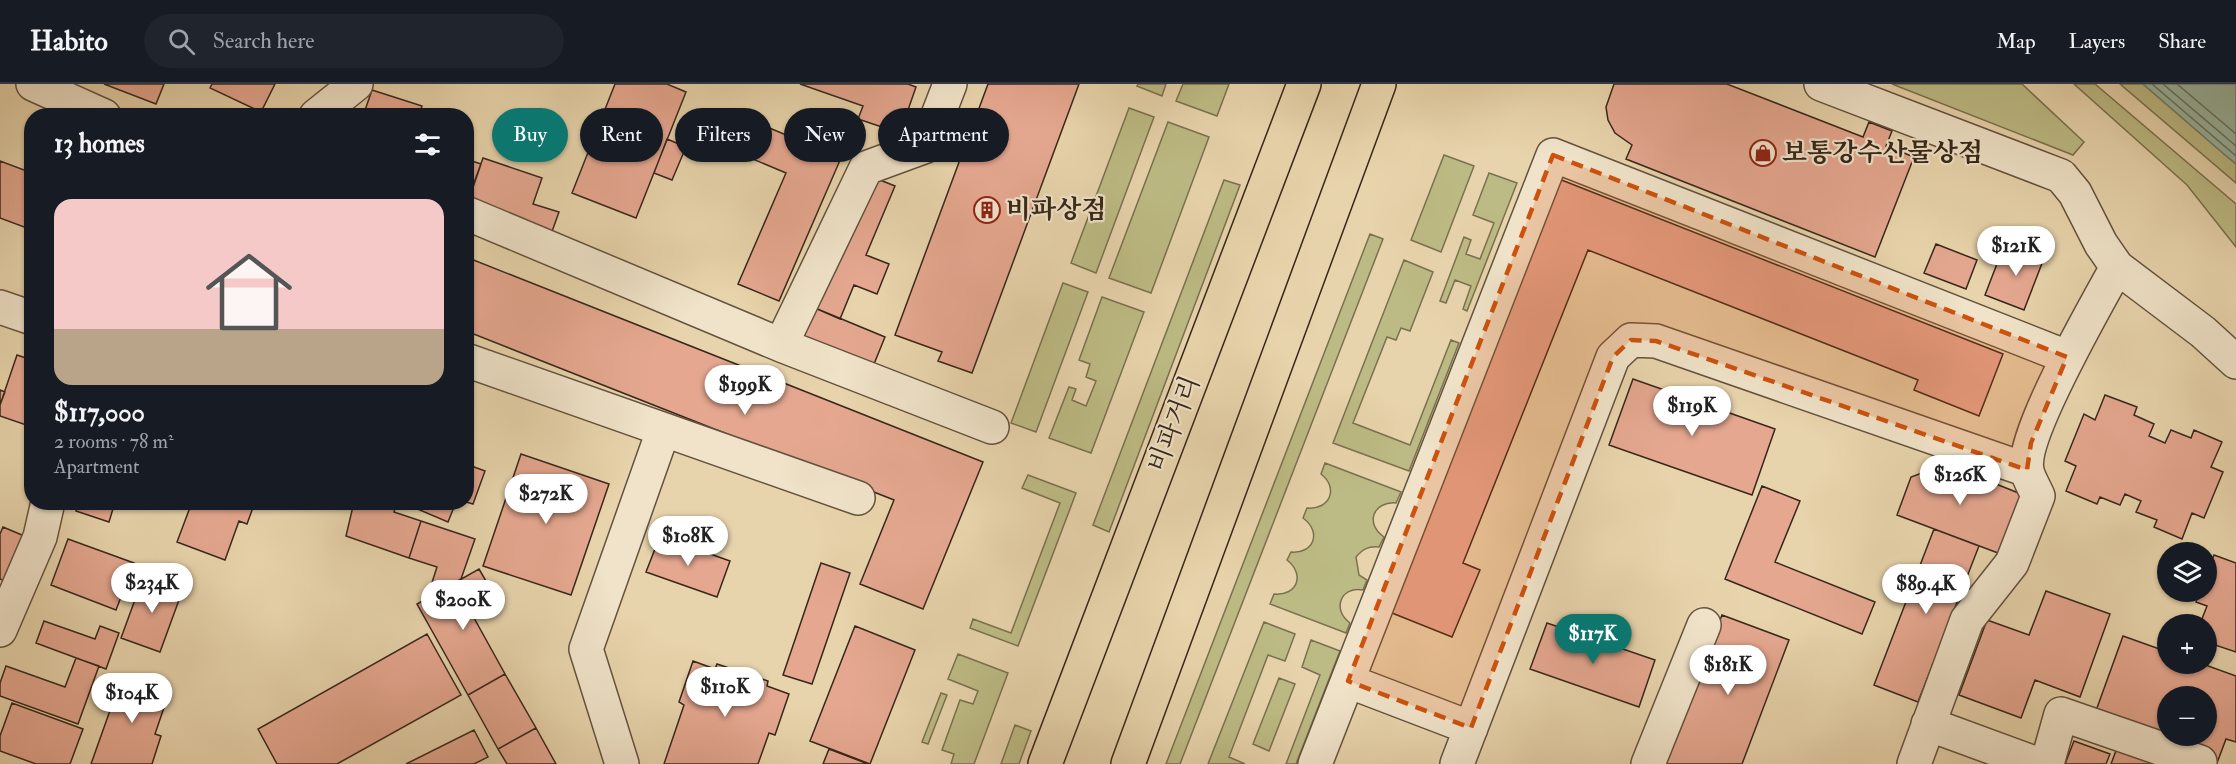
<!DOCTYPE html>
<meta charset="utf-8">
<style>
:root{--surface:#171b24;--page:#20242c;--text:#f1f3f6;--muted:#9ea1a6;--line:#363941;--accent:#0f766e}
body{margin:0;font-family:"IM FELL Double Pica","Noto Serif KR",serif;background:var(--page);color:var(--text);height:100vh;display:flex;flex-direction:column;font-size:22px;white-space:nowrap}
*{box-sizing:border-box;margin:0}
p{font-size:20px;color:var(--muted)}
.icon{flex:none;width:33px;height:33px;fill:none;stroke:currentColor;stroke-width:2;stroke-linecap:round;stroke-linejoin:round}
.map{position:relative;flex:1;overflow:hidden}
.drawer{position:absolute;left:24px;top:24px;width:450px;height:402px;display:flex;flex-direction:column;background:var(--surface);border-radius:24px;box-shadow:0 2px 4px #0004}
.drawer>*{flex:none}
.top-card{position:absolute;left:492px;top:24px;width:570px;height:54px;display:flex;gap:12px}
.tools{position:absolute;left:2157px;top:458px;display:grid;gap:12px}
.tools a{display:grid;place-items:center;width:60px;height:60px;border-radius:50%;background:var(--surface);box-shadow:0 2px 4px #0004;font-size:30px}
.price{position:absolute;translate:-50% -51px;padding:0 14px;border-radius:21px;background:#fff;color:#222;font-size:20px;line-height:39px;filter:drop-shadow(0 2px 3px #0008)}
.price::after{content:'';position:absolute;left:50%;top:36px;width:18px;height:14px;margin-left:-9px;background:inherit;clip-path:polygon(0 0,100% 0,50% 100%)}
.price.active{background:var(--accent);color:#fff}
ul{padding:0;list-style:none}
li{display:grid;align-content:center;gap:12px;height:318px;padding:0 30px}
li+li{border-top:2px solid var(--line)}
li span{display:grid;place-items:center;height:186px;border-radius:18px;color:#555}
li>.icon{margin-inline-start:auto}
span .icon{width:108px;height:108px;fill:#fffc;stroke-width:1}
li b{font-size:26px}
h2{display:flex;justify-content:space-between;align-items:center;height:72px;padding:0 30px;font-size:26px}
.pill{padding:0 21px;border-radius:27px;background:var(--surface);box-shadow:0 2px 4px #0004;font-size:21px;line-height:54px}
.pill.active{background:var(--accent);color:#fff}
header{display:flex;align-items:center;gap:36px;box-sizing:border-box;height:84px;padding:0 30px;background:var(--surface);border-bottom:2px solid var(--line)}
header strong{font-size:28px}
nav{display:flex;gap:33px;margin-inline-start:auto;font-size:21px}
.search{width:420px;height:54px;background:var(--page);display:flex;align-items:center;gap:15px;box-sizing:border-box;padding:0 21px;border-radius:33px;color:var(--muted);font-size:22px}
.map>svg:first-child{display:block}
.green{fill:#bdbb85;stroke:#7a7150;stroke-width:1.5}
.water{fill:#98b9a5;stroke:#717f6e;stroke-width:1.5}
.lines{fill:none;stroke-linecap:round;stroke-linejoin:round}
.shore{stroke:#687060;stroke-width:1.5}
.building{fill:#e5a790;stroke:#37271b;stroke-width:1.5;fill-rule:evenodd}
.minor-casing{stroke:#63523f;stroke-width:36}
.tertiary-casing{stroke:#63523f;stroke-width:36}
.primary-casing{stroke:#37271b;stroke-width:36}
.minor{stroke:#f0e3c9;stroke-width:33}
.tertiary{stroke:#f0e3c9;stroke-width:33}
.primary{stroke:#e8d4ac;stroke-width:33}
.marked{fill:#cd520e;fill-opacity:0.2;stroke:#cd520e;stroke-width:4.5;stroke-dasharray:12 8;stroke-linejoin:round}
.labels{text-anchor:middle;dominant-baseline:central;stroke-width:4.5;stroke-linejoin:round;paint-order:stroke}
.poi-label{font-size:26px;font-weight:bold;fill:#37271b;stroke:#f0e3c9;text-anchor:start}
.street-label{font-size:26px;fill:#37271b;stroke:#f0e3c9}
</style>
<header>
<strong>Habito</strong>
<div class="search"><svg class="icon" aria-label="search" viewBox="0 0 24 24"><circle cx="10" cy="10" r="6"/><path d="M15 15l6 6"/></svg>Search here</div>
<nav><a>Map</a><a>Layers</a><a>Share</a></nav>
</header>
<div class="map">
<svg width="2236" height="680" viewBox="0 0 2236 680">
<rect width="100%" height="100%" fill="#e8d4ac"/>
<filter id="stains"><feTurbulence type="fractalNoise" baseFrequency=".00333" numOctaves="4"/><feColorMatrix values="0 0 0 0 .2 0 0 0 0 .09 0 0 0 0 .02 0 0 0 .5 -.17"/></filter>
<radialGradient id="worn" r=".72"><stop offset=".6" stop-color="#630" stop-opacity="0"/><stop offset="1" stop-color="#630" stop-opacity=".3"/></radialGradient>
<path class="green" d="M1138,0H1166L1162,12L1137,2Z
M1183,0H1229L1217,32L1176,17Z
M1892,0H2022L2084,58L2073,71Z
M2074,0H2095L2236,120V163L2187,101Z
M2120,0H2143L2224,70L2236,80V99Z
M1129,24L1154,33L1096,189L1071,179Z
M1168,38L1209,53L1151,209L1109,194Z
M1444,71L1474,82L1441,168L1411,156Z
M1489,89L1517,99L1467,227L1463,225L1471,202L1455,196L1446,219L1440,217L1464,153L1471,156L1466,170L1480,175L1494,139L1473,131Z
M1224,96L1240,101L1109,448L1093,441Z
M1370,150L1383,155L1180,680H1166Z
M1404,176L1433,188L1410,247L1401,244L1396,256L1387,253L1353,339L1410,361L1451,256L1459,259L1409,387L1333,359Z
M1063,199L1088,208L1036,348L1011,339Z
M1102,213L1144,228L1091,369L1049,354L1069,303L1076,305L1072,316L1086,322L1096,297L1086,293L1090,280L1079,276Z
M1325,379L1401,408L1396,419C1374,417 1364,439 1384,453L1379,463C1368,462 1363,465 1356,473L1359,491L1367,496L1363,506C1340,502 1332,526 1350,539L1346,549L1270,520L1274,510C1298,512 1305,490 1287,476L1291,468C1314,470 1322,448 1303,434L1307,424C1330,426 1339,404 1321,390Z
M1028,391L1076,409L1018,562L970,544L973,535L1011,549L1060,419L1022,404Z
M1264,538L1295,550L1285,577L1268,571L1229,673L1245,680H1208Z
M1311,556L1340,567L1296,680H1286L1320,591L1302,583Z
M958,570L1008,589L974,680H951L954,670L942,666L960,616L973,620L978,607L948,595Z
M1279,594L1295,600L1269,667L1253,660Z
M941,609L947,611L928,660L922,658Z
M1015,641L1031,647L1019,680H1001Z"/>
<path class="water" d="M2143,0H2236V80L2224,70Z"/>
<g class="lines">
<path class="shore" d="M2152,0L2236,72
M2163,0L2236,62
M2177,0L2236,50"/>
</g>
<path class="building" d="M104,0H164L156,20Z
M212,0H275L261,28L210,4Z
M615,0H667L686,8L636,134L572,109Z
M800,0H908L916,3L900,49L858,35L863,22Z
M988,0H1079L972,289L938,277L942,268L895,251Z
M1614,0H1727L1863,53L1869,38L1892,47L1886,62L1914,73L1875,173L1626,75L1632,61L1615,49L1608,36L1606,23Z
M372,6L422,22L419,32H363Z
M729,27L841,74L779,217L738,200L786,89L715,59Z
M667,55L686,63L672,96L654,89Z
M483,74L542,94L533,120L559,128L550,153L466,121Z
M466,75L481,80L470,112L466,111Z
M0,77L32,89V146L0,134Z
M870,92L895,102L866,171L889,180L877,210L854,201L840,235L815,224Z
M1559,95L2003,270L1979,332L1914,306L1918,296L1588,166L1463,479L1480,486L1452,553L1387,527Z
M2020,159L2046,169L2024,226L1985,211L2000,172L2013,177Z
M1936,160L1977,176L1966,205L1924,189Z
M466,173L983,378L923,525L860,500L894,416L466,247Z
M815,224L885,253L874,280L804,252Z
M17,271L32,276V343L0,332V321Z
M1633,295L1775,345L1752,411L1609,361Z
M0,306L5,308L0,321Z
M2105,311L2137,323L2134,331L2154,340L2149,352L2165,359L2171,346L2191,354L2194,346L2222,358L2211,383L2223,388L2204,434L2192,429L2182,455L2154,443L2157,436L2136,428L2141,417L2125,410L2120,421L2100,413L2097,420L2066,407L2076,382L2065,377L2084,330L2095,336Z
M521,370L609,400L571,511L483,482Z
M466,380L485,387L473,420L466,418Z
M1946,380L2021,410L1998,469L1897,431L1911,393Z
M1762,402L1800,417L1775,478L1875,518L1862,550L1725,495Z
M79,418H115L109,438L76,427Z
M192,418H255L247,440L239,437L225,476L177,458Z
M354,418H397L394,428L421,437L409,474L346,452Z
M401,418H456L448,438Z
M421,437L475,455L461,495L427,514L437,483L409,474Z
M3,443L29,454L9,499L0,495V450Z
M1934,445L1979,462L1918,618L1874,601Z
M660,452L730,477L717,513L646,488Z
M68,455L134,479L116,526L51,501Z
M2214,471L2236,479V568L2206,558V540H2200L2207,522L2196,518L2200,507H2206V491Z
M821,479L850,489L812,600L783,591Z
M479,485L493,509L468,523L505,590L468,611L417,520Z
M144,491L183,505L160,568L121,554Z
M2046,507L2110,530L2080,613L2035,596L2021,634L1959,611L1987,536L2029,551Z
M1722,531L1789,556L1742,680H1665Z
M44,537L95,555L100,542L119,549L106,585L36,559Z
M1547,539L1655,576L1639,623L1530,585Z
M855,542L915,566L870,680L810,657Z
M427,550L461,611L337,680H277L258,645Z
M2123,552L2168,568V579H2200L2236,592V658L2226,655L2217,679L2093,635ZM2168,612H2206V651H2168Z
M76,574L99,582L78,640L0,612V599L6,582L65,603Z
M693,577L715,585L717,580L768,597L767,602L789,610L775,651L769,649L758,680H664L684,621L679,618Z
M123,590L170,606L155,650L161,652L152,680H91Z
M505,590L536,644L498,665L468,611Z
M12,619L83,645L70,680H36L0,667V652Z
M536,644L556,680H507L498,665Z
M474,646L488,673L474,680H406Z
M2074,657L2110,670L2106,680H2065Z
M2117,664L2162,680H2111Z
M829,665L868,680H823Z"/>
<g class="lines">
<defs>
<path id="minor" d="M33,0L104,32
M316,32L356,0
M466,129L781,261L992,343
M0,223L32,234
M781,261L866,84L926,62L950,0
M466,276L858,414
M0,546L40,453L48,418
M1348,597L1471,644
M1928,640L2037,680
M622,680L586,565L663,347
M1315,680L1553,71L2067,273
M1457,680L1613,273L1631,256L1656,257L2027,386
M1648,680L1704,541
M1914,680L1967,536L2012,479L2038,412C2035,405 2029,395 2027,387C2020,352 2098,218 2117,183
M2047,680L2061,630L2200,678L2199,680"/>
<path id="tertiary" d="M1821,0L2061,92L2075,109L2101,160L2117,183L2203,248L2236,278"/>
<path id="primary" d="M1045,680L1304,0
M1128,680L1379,0"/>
</defs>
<use href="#minor" class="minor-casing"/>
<use href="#tertiary" class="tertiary-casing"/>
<use href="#primary" class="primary-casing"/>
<use href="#minor" class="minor"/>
<use href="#tertiary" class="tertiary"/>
<use href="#primary" class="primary"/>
</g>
<path class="marked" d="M1553,71L2067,273L2031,359L2027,386L1656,257L1631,256L1613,273L1471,644L1348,597Z"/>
<defs>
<symbol id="shop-ring" viewBox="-11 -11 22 22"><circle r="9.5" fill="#f0e3c9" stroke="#8f2418" stroke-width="1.5"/><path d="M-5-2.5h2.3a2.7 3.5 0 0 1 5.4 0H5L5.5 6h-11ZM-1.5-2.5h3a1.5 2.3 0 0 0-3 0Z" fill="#8f2418"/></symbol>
<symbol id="building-ring" viewBox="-11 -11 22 22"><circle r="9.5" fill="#f0e3c9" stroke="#8f2418" stroke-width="1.5"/><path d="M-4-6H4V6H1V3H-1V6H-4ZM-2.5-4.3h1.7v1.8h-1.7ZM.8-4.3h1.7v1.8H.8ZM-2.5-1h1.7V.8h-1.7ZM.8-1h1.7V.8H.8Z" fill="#8f2418"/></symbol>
</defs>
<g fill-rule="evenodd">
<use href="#shop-ring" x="1748" y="54" width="30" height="30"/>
<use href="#building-ring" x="972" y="111" width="30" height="30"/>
</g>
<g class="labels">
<g class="poi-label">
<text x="1782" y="69">보통강수산물상점</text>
<text x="1006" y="126">비파상점</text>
</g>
<g class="street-label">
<text transform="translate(1174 340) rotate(-69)">비파거리</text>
</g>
</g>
<rect width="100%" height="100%" filter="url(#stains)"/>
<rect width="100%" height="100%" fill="url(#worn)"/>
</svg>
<div class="tools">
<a><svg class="icon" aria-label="layers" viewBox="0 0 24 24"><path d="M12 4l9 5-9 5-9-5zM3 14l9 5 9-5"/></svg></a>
<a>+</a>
<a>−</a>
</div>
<b class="price" style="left:2016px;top:193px">$121K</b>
<b class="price" style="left:745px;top:332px">$199K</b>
<b class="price" style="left:1692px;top:353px">$119K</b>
<b class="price" style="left:1960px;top:422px">$126K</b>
<b class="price" style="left:546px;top:441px">$272K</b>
<b class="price" style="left:688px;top:483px">$108K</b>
<b class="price" style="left:152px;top:530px">$234K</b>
<b class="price" style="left:1926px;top:531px">$89.4K</b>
<b class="price" style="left:463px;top:547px">$200K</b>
<b class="price active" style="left:1593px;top:581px">$117K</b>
<b class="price" style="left:1728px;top:612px">$181K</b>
<b class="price" style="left:725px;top:634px">$110K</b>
<b class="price" style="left:132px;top:640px">$104K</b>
<div class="top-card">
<a class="pill active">Buy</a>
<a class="pill">Rent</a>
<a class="pill">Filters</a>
<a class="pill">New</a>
<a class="pill">Apartment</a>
</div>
<section class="drawer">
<h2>13 homes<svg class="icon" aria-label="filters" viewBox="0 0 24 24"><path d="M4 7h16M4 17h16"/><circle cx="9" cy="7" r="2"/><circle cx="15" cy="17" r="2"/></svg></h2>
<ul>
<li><span style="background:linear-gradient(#f6c9c9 70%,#b9a48a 0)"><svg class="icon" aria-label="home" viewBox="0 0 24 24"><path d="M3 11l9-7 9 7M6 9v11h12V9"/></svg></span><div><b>$117,000</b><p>2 rooms · 78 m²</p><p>Apartment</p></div></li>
</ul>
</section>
</div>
